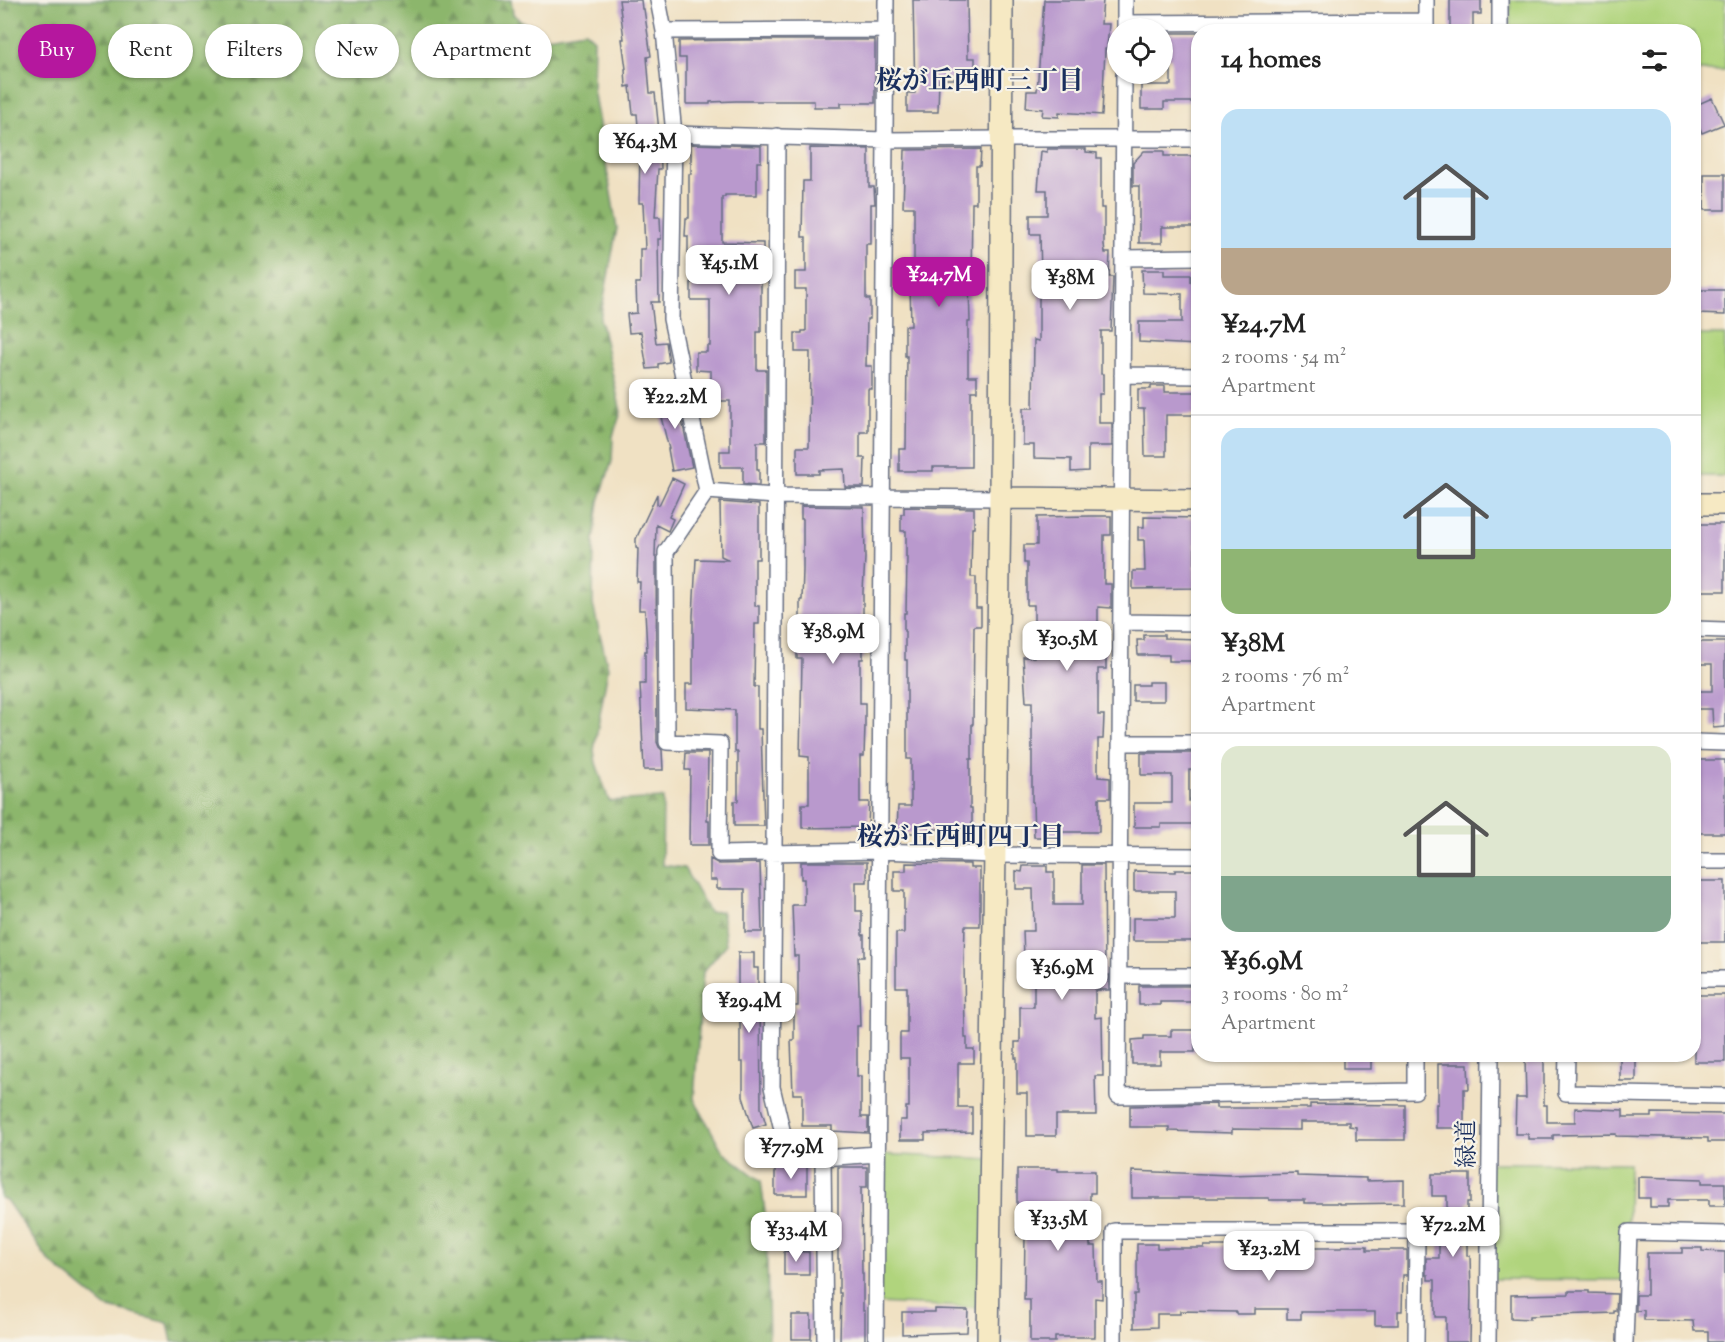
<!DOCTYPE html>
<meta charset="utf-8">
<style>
:root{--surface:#fff;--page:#f2f2f2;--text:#222;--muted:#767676;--line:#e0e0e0;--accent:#b5179e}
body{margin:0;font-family:"Sorts Mill Goudy","Noto Serif JP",serif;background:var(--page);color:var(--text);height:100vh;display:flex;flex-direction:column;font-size:22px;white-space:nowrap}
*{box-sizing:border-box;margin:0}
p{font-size:20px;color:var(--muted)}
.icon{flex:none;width:33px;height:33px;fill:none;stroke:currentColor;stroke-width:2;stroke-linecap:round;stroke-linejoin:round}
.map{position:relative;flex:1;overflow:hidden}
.details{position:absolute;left:1191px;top:24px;width:510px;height:1038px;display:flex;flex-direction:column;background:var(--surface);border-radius:24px;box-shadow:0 2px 4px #0004}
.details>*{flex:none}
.banner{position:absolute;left:18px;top:24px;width:570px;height:54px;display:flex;gap:12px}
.fabs{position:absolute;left:1107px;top:18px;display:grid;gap:12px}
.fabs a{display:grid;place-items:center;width:66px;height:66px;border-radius:50%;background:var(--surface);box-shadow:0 2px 4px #0004;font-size:30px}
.price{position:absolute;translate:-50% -51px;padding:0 14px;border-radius:12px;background:#fff;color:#222;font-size:20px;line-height:39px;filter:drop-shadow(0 2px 3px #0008)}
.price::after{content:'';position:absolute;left:50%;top:36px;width:18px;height:14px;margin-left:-9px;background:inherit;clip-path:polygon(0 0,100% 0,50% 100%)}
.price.on{background:var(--accent);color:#fff}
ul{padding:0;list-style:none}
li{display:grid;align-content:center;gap:12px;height:318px;padding:0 30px}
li+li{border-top:2px solid var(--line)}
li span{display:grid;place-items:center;height:186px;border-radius:18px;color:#555}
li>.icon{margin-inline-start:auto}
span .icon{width:108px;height:108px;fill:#fffc;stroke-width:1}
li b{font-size:26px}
h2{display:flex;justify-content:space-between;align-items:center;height:72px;padding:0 30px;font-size:26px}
.pill{padding:0 21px;border-radius:27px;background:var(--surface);box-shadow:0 2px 4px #0004;font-size:21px;line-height:54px}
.pill.on{background:var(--accent);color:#fff}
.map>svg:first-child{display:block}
.green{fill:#b0d47d;stroke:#66826e;stroke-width:1.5}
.forest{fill:url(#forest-firs);stroke:#547265;stroke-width:1.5}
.building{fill:#b999cd}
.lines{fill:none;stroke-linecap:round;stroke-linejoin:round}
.street-casing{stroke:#666d81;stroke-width:18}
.secondary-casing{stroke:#666d81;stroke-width:24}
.street{stroke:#fff;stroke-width:15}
.secondary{stroke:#f6e9c3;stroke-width:21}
.labels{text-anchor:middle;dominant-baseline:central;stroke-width:4.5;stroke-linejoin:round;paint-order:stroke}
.street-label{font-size:24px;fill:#1b2f5e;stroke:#f7f3e8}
.neighbourhood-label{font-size:26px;font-weight:bold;fill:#1b2f5e;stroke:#f7f3e8}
</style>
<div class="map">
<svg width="1725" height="1342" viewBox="0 0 1725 1342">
<defs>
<pattern id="forest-firs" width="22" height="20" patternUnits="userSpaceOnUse" patternTransform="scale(1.5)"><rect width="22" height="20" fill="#8cb66c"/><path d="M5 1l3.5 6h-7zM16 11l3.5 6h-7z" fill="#72945c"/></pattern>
</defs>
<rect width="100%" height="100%" fill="#f7f3e8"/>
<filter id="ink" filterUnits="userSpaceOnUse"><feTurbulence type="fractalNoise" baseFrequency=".0167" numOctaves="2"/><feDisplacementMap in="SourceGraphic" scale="12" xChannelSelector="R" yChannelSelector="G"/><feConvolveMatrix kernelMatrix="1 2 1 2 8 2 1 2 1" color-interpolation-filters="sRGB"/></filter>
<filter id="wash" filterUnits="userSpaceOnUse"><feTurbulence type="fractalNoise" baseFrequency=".008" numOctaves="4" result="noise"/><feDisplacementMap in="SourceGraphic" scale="24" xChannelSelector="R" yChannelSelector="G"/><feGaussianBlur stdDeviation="1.35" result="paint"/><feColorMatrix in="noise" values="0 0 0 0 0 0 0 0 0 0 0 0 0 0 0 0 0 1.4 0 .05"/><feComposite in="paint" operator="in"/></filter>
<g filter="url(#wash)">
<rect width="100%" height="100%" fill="#f0e1c3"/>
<path class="green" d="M1510,0H1725V71H1694V32L1510,31Z
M1694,335H1725V476H1694Z
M877,1154L991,1159L989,1308L876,1303Z
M1490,1163H1629L1627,1280L1489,1279Z"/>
<path class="forest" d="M0,0H511L513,14L534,31L546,37L585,31L594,39L593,89L617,228L600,319L621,412L613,436L612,461L599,501L594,540L593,605L608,668L594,750L596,763L609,801L663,798L662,865L684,868L709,912L722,911L726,945L703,972L694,1099L723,1152L761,1181L766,1220L769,1342H172L168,1323L106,1307L49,1261L6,1200L0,1198Z"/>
<g id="blocks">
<path class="building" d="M619,0H641L642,9H644L651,56L647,57L650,93H655L660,141L661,169H658L655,217H660L661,239H658L659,302H651L656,343L666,342L669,362L658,364V368L647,369L641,332L629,333L627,314L637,313L636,283H640V249H645L643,203H639L640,150L637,114H633L630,86L626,87L625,69H626L622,39H624Z
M913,0H967L968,58H975V79H939L938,112H907V93H915Z
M1044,0H1103L1101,24H1109L1107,49H1105L1102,115L1059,112V117L1042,116L1043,109L1026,108L1027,91H1037Z
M1450,0H1481V14H1473V32H1450Z
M1162,33H1198V102H1164V109H1141V85H1171V58H1162Z
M742,40H875V103H841V107H814V101H736L710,102V104H686V58H679V41Z
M1712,98L1724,124L1702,133L1694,114V106Z
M691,144L761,146V162H757V195H725V197H722V242L763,243V267H761V332H757V370H766V442H757V470H759V485L743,484V467H720V451H730V401H711V371L696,370V352H707V346H710V300H691V266H688V236H685L686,218H689V174H691Z
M810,148L869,149V187H874L875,204H871V244H866V299H870V319H867L866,366H872V389H868V432H860V458H865L864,487H845L844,469L819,470V474H797V447H809L810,352H795V333H802V331H806V289H795V272H806V237H802L803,181H810Z
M981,149L980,166H976V203H972L971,285H969L970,322H968V376H977V391H971V467H933V471H899V449H906L907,356H905V326H911L910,285H899V267H914V207H903L905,150Z
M1047,149H1086V152L1097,153V158H1101V208H1104V245L1105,253H1110L1109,277H1113L1111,331H1101V374H1103V394H1099V423H1112V446H1088V471L1071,472V459L1034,458V445H1023V408H1033L1034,340L1039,341V294H1036V278H1041L1040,234H1030V215H1047V190H1038L1041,151L1047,152Z
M1144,151H1164V156H1196V202H1198V227H1162V243H1139V186H1133V163Z
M1704,174H1725V210H1704Z
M1142,270H1164V275H1191V282H1198V345L1139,342V322H1182V294L1143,293Z
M1697,290H1725V315L1696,314Z
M674,383L692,467L672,471L668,449H669L661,417L668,416L659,388Z
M1151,386H1165V392H1198V407H1195V415H1166V456H1145L1144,409H1138V389H1151Z
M672,478L684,484L669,517L673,519L668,531L656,525L655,557H656L657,742L659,747L662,750L663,770H644L640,684H645V651H647L645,610H639L640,582H637L638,549L636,548V539L657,494V504L659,505Z
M720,502L759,505V559H755V606H759V624H755L754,687H758V729H761L764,826H734V801H738V752H735V710L686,708V684H693V616L696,559L729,560L721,556Z
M801,506L864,507L865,558L863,591V659H860V703H865V725L864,756H860V802H869L868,827L802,828V804H809V757L800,756L802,659H797V645H800V600H802L803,570V519H801Z
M904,507L974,508V528H972L971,577H976V608H981V626H974L973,724H972V759H970V808H972V829H930V833H897L898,806H911V759H907V660H905V631H904V613H906L907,557H906V531H901V514H904Z
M1092,516H1111V535H1104V584H1111V608L1098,607V649H1106V669H1098V715H1104L1103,739H1098V777L1110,778V798H1099V832H1061V837H1034L1033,802H1032V702H1026L1023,657H1034V605H1027V563H1024V545H1037V517Z
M1144,517L1198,518V544H1195V588L1133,589V571H1145L1144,540H1138V527H1144Z
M1694,524H1725V591H1694Z
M1144,635H1164V638L1198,639V661H1169V655H1138L1137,640H1144Z
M1694,642H1725V727L1713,728L1712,709H1695L1694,691H1712V664H1694Z
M1148,682H1164V701H1133V685H1148Z
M686,753H708L707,821H709V845H689L690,770H685Z
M1141,753H1195V770H1189V801H1195V824H1161V827H1134V803H1172V775H1141Z
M1694,760H1725V833H1694Z
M710,859L719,864L760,863L762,932H745V889H717V880H710Z
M801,862H867V882H856V911H862V935H864V957H858L860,1026H857V1076H861V1117H868V1133L832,1131V1126H802V1094H793L791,1040H794V1006H798V956H794L792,905H804V879H801Z
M906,863L970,864V868H980V926H965L964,960L965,1038H967V1049H974V1063H958V1107H972V1132L925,1133V1140H900V1120H906V1107H909V1058H900V1033H907V987H896V933H904V891H894V871H906Z
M1082,865H1104L1105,975H1109V990H1095V1018L1102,1017L1103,1076H1095L1096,1115H1056V1136H1027V1093H1017V1058H1015V1042H1020V1007H1034V956H1024L1023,931H1034L1033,889H1016V871L1022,872L1023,866H1047V872H1054V905H1082Z
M1175,870H1195L1196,941H1133V918H1175V891H1134V871L1175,872Z
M1694,881H1725V942H1694Z
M738,953H754V968H758V998H760L761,1108L766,1124L753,1128L743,1097V1062H740V1016H726L727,994H738Z
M1139,986H1197V1002H1160V1005H1139Z
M1694,995H1725V1062H1694Z
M1171,1030H1195V1052H1160V1064H1132V1040L1144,1039V1036H1171Z
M1343,1054H1371V1069H1343Z
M1620,1054H1636V1081H1620Z
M1525,1059H1544V1105H1547V1122H1575V1108L1623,1110V1117H1652V1113L1725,1114V1142H1708V1138L1616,1136V1134L1553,1135V1139H1528V1134H1515L1516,1098H1526Z
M1438,1064H1468L1469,1089H1464V1128H1436V1104H1438Z
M1216,1104V1108H1310V1104L1405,1105V1140H1356V1127L1349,1126V1122H1300V1130L1232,1129V1133L1169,1131V1127H1130V1106Z
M775,1165L807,1166V1195H775Z
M838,1167H867V1187H861L862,1274H863V1311H865V1342H840L841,1293H839V1259H838Z
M1017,1169H1058V1171H1095V1193H1090V1246H1096L1097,1281H1102V1299L1095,1298V1337H1055V1342H1030V1300H1024L1025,1235H1017Z
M1132,1171L1229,1175L1297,1173V1176L1366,1178V1181L1404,1180V1203L1340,1204V1203H1305V1200H1269V1198H1132Z
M1432,1174H1470V1202H1467V1256H1470L1471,1292L1470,1342H1446V1317H1435V1280H1428V1275H1426V1258H1439V1225H1447V1196H1432Z
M1638,1177L1702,1179V1183H1725V1206H1709V1200H1668V1207H1650V1198H1638Z
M1137,1244H1157V1248H1204V1246H1229V1250H1313V1248H1342V1246H1367V1250H1407V1275H1403L1402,1311H1398V1325H1375V1312H1301V1319H1287V1309H1255V1314H1236V1312L1180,1311V1314H1157V1327L1134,1328V1294H1137Z
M1682,1248H1702V1251L1725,1252V1342H1708V1331H1694L1693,1321L1644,1320V1310L1636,1311V1295H1647V1253H1682Z
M784,1251L809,1252V1275H784Z
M1569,1291H1589V1293L1617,1294L1616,1311H1614V1313L1530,1316V1319L1511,1318V1295L1569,1294Z
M935,1309L968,1310L967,1332L902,1334V1312H935Z
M792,1315H811V1339H792Z"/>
</g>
</g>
<g filter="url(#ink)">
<use href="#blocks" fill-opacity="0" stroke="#666d81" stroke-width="1.5"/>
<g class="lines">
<defs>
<path id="street" d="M658,0L664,31L674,134L671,319L707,491L666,552L667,742L720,744L719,854L879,851L995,855L1198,856
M1125,23L1426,21
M1125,28V0
M664,31L886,30
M1426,32V0
M1500,32V0
M1124,74C1120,414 1122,755 1118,1096L1415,1091V1054
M674,134L886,140L1002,139H1198
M777,136L774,853L772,1087L788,1155L823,1158L877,1154
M1123,258L1198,257
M1122,375L1198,376
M707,491L775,496L1000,498
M1121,622L1198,623
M1694,629L1725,630
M1694,742L1725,743
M1121,743H1198
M1694,861H1725
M1120,976H1198
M1694,979H1725
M1567,1054L1566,1093L1725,1096
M823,1158L825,1342
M876,1342L886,0
M1114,1342V1231H1417L1416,1342
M1488,1342L1491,1054
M1625,1342L1629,1232L1725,1234"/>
<path id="secondary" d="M1000,498L1198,500
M1694,504H1725
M988,1342L1000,498L1002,0"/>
</defs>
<use href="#street" class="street-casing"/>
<use href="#secondary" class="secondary-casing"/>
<use href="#street" class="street"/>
<use href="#secondary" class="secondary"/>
</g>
</g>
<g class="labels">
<g class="street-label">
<text transform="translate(1468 1144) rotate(-90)">緑道</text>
</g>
<g class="neighbourhood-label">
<text x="980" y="82">桜が丘西町三丁目</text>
<text x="961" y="838">桜が丘西町四丁目</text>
</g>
</g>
</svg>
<div class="fabs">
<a><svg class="icon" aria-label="locate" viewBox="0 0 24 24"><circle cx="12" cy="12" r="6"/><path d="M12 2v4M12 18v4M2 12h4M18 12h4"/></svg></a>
</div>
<b class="price" style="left:645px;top:175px">¥64.3M</b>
<b class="price" style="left:729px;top:296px">¥45.1M</b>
<b class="price on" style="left:939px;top:308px">¥24.7M</b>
<b class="price" style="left:1070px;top:311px">¥38M</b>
<b class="price" style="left:675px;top:430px">¥22.2M</b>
<b class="price" style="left:833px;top:665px">¥38.9M</b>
<b class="price" style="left:1067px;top:672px">¥30.5M</b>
<b class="price" style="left:1062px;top:1001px">¥36.9M</b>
<b class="price" style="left:749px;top:1034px">¥29.4M</b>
<b class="price" style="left:791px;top:1180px">¥77.9M</b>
<b class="price" style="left:1058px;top:1252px">¥33.5M</b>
<b class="price" style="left:1453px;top:1258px">¥72.2M</b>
<b class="price" style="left:796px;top:1263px">¥33.4M</b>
<b class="price" style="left:1269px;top:1282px">¥23.2M</b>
<div class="banner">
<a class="pill on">Buy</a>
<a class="pill">Rent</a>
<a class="pill">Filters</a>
<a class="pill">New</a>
<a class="pill">Apartment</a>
</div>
<section class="details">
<h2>14 homes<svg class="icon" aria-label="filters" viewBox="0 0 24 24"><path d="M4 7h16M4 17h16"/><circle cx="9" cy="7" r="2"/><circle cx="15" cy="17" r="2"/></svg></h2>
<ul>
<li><span style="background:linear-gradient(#bfe0f5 75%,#b9a48a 0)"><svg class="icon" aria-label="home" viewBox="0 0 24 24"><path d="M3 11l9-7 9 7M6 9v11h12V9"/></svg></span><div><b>¥24.7M</b><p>2 rooms · 54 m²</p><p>Apartment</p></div></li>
<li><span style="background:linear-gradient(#bfe0f5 65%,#8fb573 0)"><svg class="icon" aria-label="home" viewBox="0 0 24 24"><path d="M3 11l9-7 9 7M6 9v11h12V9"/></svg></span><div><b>¥38M</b><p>2 rooms · 76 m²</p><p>Apartment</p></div></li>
<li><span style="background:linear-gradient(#dfe7d0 70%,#7fa58c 0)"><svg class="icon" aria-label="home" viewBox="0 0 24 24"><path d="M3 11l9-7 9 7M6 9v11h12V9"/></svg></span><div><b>¥36.9M</b><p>3 rooms · 80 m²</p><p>Apartment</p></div></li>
</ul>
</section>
</div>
